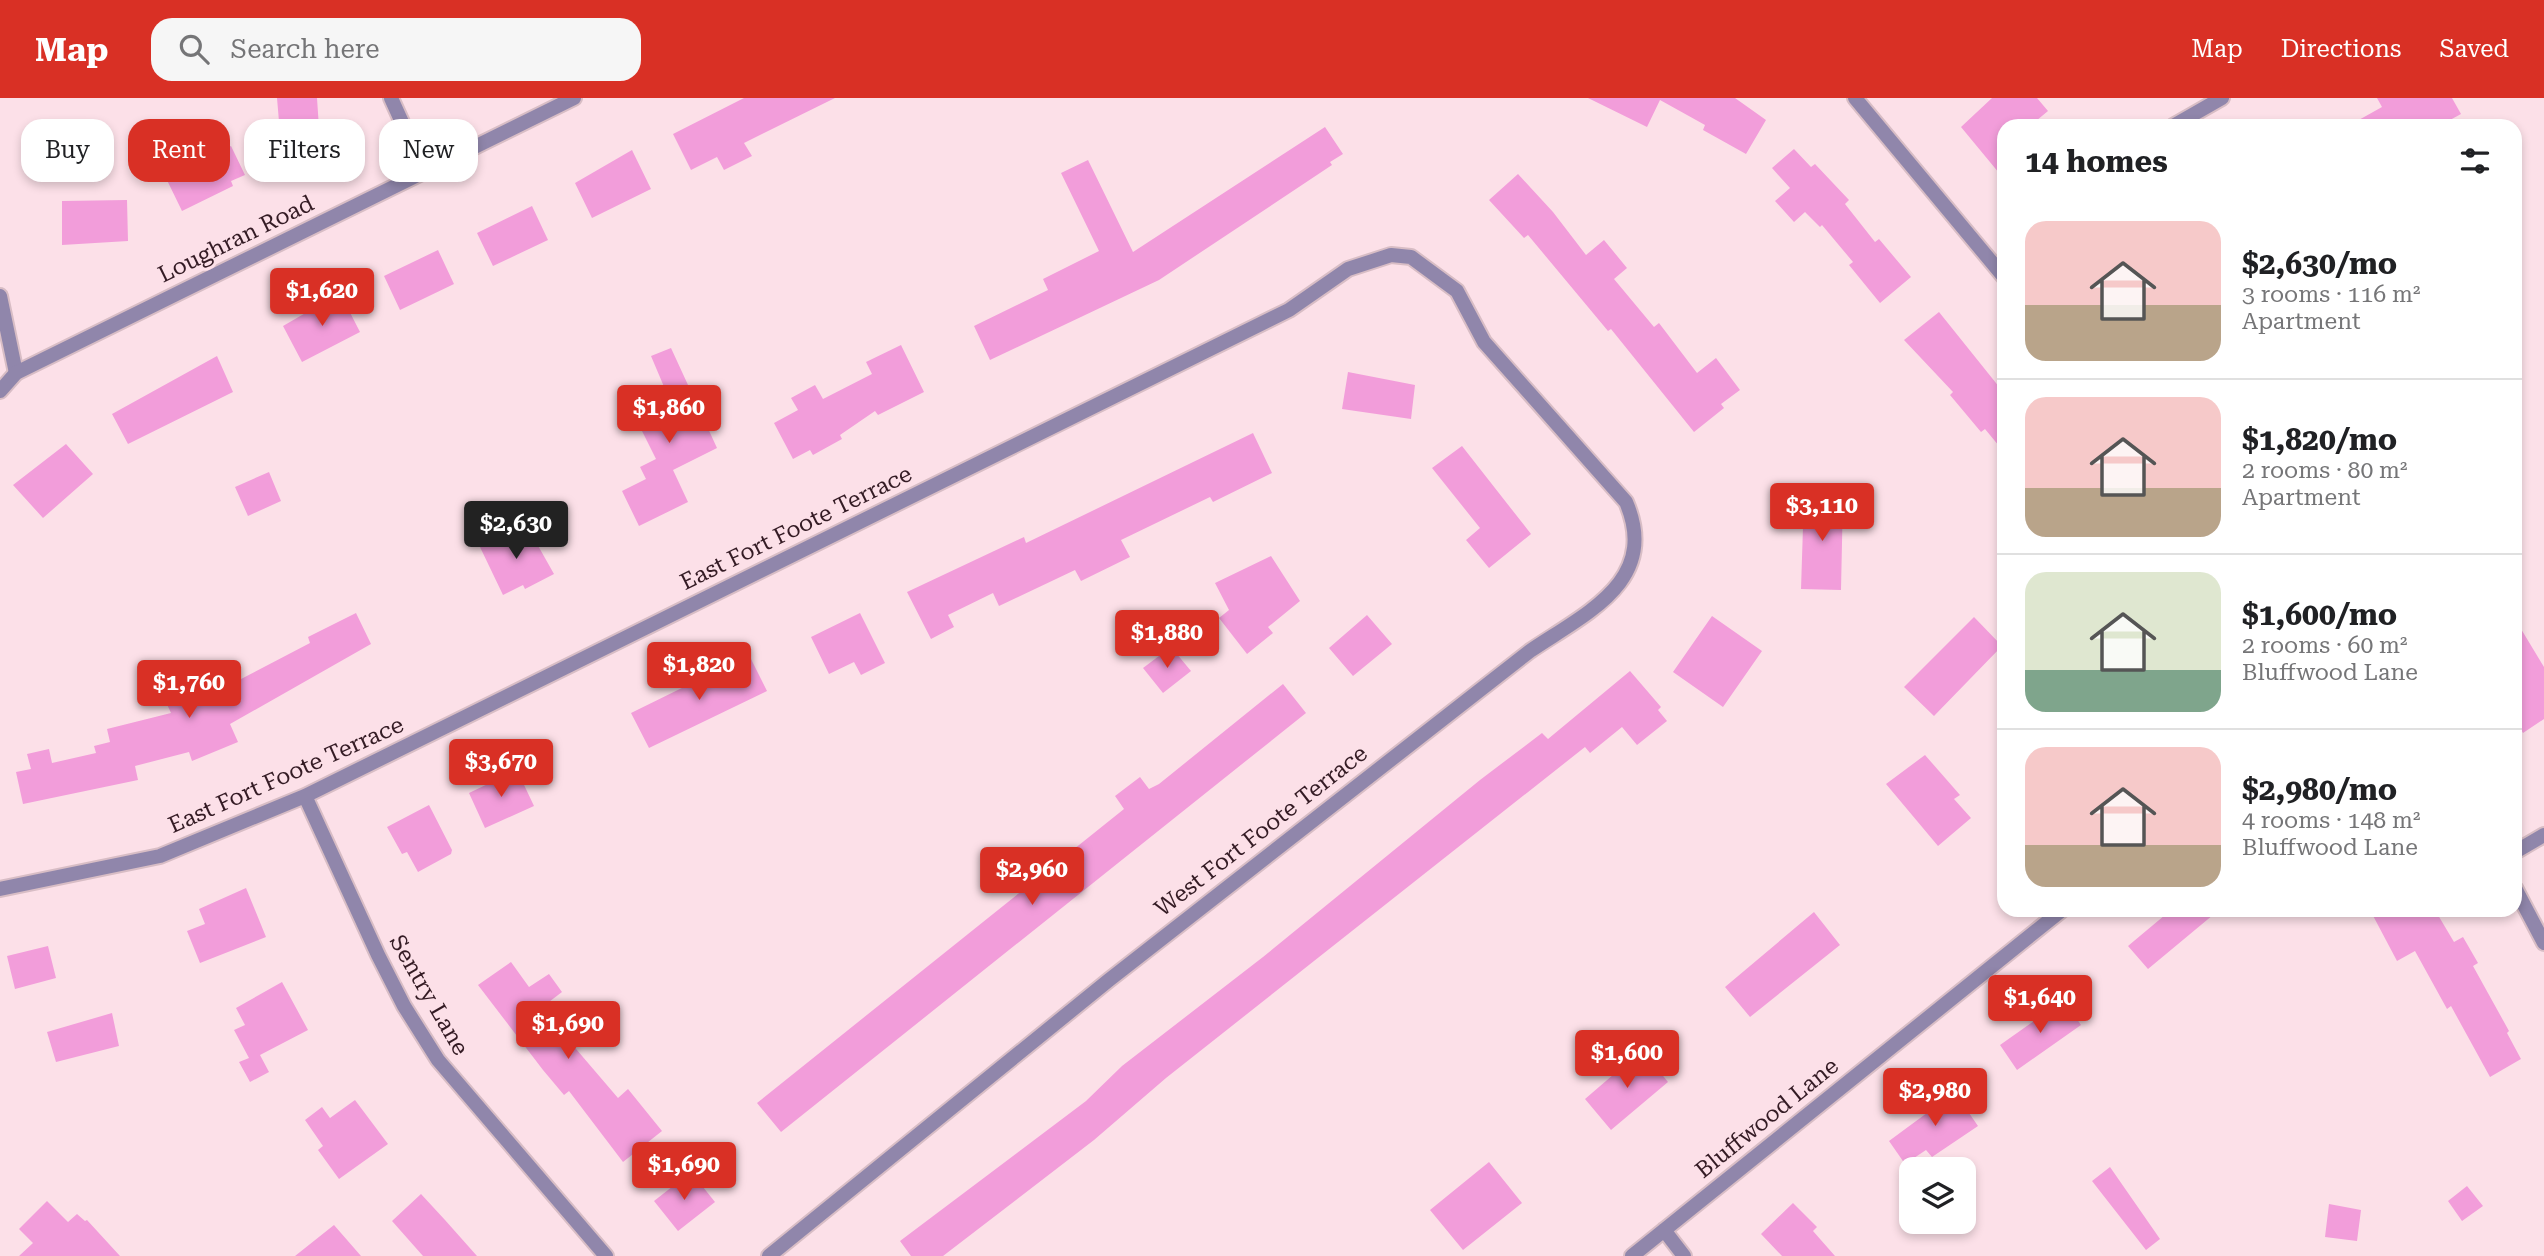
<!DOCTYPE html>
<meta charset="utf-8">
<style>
:root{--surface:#fff;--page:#f6f6f6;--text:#202124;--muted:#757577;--line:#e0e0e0;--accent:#d93025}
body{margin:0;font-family:"Roboto Serif",serif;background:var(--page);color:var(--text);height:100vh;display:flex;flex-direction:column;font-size:26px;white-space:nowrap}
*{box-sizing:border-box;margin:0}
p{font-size:23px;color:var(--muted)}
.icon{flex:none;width:38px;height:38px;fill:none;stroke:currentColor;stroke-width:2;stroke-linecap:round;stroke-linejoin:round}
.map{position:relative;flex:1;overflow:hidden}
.drawer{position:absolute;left:1997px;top:21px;width:525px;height:798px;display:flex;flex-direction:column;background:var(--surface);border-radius:21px;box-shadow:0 4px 10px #0003}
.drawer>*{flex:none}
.top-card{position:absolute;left:21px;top:21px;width:665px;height:63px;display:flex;gap:14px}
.tools{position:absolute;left:1899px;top:1059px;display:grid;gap:14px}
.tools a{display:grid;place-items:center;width:77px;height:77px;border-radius:14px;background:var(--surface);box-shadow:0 4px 10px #0003;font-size:35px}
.price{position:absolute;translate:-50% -60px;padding:0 16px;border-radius:7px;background:var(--accent);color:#fff;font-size:23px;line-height:46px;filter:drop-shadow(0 2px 4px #0008)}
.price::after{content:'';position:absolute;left:50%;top:42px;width:21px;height:16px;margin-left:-10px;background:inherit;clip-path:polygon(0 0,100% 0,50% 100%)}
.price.current{background:#222;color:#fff}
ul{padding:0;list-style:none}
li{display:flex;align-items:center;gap:21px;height:175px;padding:0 28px}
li+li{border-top:2px solid var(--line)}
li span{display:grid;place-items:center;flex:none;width:196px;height:140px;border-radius:21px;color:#555}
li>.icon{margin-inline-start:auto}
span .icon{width:84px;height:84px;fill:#fffc;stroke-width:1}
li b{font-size:30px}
h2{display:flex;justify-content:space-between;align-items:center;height:84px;padding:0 28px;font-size:30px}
.tag{padding:0 24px;border-radius:21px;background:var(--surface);box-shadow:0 4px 10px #0003;font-size:24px;line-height:63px}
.tag.current{background:var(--accent);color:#fff}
header{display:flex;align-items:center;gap:42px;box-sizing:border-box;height:98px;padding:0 35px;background:var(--accent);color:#fff}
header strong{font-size:33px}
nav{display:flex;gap:38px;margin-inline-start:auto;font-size:24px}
.search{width:490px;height:63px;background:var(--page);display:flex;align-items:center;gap:18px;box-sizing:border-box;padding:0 24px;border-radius:21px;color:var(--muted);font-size:26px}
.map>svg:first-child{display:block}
.building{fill:#f29dda}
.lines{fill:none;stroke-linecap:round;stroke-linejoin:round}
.minor-casing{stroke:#d8bdc5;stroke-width:18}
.tertiary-casing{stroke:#d8bdc5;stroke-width:18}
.minor{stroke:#9086ab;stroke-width:14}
.tertiary{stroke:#9086ab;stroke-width:14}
.labels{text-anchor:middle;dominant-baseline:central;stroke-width:6;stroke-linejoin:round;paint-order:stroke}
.street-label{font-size:23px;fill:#341b24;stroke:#fce0e8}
</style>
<header>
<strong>Map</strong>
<div class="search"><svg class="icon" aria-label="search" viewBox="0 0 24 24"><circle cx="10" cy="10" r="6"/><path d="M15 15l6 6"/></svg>Search here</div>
<nav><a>Map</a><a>Directions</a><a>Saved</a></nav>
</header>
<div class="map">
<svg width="2544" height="1158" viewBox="0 0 2544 1158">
<rect width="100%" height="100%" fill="#fce0e8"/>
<path class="building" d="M277,0H317L320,45L281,47Z
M744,0H835L744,45L752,58L724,72L717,59L691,72L673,36Z
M1588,0H1735L1766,22L1746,56L1703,32L1705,27L1660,2L1647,29Z
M1992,0H2037L2048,13L2030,28H2004V81L1961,29Z
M2377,0H2452L2461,16L2439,28H2348L2382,9Z
M1325,29L1343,56L1330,64L1332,67L1159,182L990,262L974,228L1048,192L1043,181L1099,153L1061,75L1088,62L1133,154Z
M231,48L245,77L231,83L233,88L182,113L164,76L216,52L217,54Z
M1794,51L1811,69L1815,66L1849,102L1845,106L1875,144L1879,141L1911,179L1880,205L1849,167L1853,164L1822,127L1820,129L1805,114L1794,124L1775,103L1790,90L1772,70Z
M632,52L651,91L592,120L575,85Z
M1518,76L1553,114L1586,157L1604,142L1627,170L1614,181L1654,229L1659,225L1697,275L1716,260L1740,292L1721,306L1724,310L1694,334L1611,231L1608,233L1528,137L1524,140L1489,102Z
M127,102L128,143L62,147V103Z
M532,108L548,142L493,168L477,135Z
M438,152L454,186L400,212L384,178Z
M340,195L360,234L302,264L283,228Z
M1939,214L2004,295V354L1985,331L1981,334L1950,297L1953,294L1904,242Z
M901,247L924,294L878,317L875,313L840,337L842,341L813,357L810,352L793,361L774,325L798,312L791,300L815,287L823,301L872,276L866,264Z
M671,250L717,350L673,372L688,404L639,428L622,393L646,381L640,369L656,361L639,327L673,310L651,258Z
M217,258L233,294L128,346L112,316Z
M1348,274L1415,287L1411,321L1342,311Z
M1253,335L1272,375L1213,404L1210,399L1121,442L1130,459L1081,483L1075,472L999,508L993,495L948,517L954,529L931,541L907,494L1024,439L1026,445Z
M66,346L93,376L43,420L13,387Z
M1462,348L1531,436L1489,470L1466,442L1480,430L1432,370Z
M269,374L281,403L248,418L235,389Z
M1804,398H1843L1841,492L1801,491Z
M522,427L529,439L532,437L554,476L525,491L523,487L503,497L480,449Z
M1271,458L1300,503L1268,529L1273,535L1247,556L1219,520L1229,512L1215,485Z
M356,515L371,546L230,626L238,644L192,663L189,654L135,668L138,682L23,706L16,674L31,671L27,656L49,651L52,665L96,655L94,648L110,644L107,631L171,615L164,600L211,580L218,593L310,545L308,539Z
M860,515L885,565L861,577L854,564L829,576L811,539Z
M1367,517L1392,546L1353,578L1329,550Z
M1712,518L1762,553L1723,609L1673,574Z
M1974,519L2002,548L1934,618L1904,589Z
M2515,521L2544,569V621L2523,635L2515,621Z
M1171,549L1191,573L1163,595L1143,570Z
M749,557L767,593L649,650L631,615Z
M1630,573L1661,609L1658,612L1667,623L1637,647L1622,629L1590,655L1585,649L1166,980L1094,1042L943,1158H911L900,1143L1086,1003L1122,968L1263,859L1480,682L1542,635L1548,641Z
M1283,586L1306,615L781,1034L757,1005L1124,711L1115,698L1140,679L1149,691L1159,686Z
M1925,657L1960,697L1954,701L1971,720L1938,748L1886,686Z
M517,672L534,708L485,730L469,695Z
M429,707L452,752L451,756L418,774L407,754L402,756L387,729Z
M246,790L266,839L200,865L187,833L205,826L199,811Z
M2171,812H2219L2148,871L2128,848Z
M2370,812H2435L2454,844L2463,839L2478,865L2473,868L2509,933L2507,935L2521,961L2490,979L2451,908L2447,911L2415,853L2397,863Z
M1814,814L1840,847L1750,919L1725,889Z
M48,848L56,880L15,891L7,858Z
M511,864L529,889L549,876L562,894L541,910L618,1000L628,991L662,1033L623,1064L569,993L564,997L543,972L478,887Z
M282,884L308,932L260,957L269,974L250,984L239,964L249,960L234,932L245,927L236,910Z
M2064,902L2081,927L2017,972L2000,947Z
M112,915L119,948L56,964L47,934Z
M1642,952L1668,984L1611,1032L1585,1001Z
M1951,989L1978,1028L1932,1059L1926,1052L1905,1066L1889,1043L1931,1012L1927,1005Z
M355,1002L388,1046L339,1081L318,1052L323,1048L305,1022L322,1009L330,1020Z
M1489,1064L1522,1105L1463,1152L1430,1112Z
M2110,1069L2160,1141L2146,1152L2092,1083Z
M691,1074L715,1104L678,1133L654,1103Z
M2467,1088L2483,1108L2462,1123L2448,1103Z
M421,1096L445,1122L477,1158H423L392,1123Z
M47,1103L68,1124L77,1116L85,1123L87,1122L120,1158H19L33,1145L19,1131Z
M1793,1105L1817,1129L1813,1133L1835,1158H1782L1761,1136Z
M2329,1106L2361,1112L2357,1143L2325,1139Z
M334,1127L361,1158H295Z"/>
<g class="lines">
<defs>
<path id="minor" d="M391,0L424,73
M1855,0L2004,179
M2173,28L2222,0
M0,198L16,275
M305,698L378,857L404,908L438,962L606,1158
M2515,754L2544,737
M2515,790L2544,845
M0,791L160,758L305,698L1289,212L1348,171L1391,157L1411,159L1457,193L1484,244L1626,404C1660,483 1586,515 1530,553L1109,882L769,1158
M1664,1132L1684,1158
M1632,1158L2062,812"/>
<path id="tertiary" d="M0,293L16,275L574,0"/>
</defs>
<use href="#minor" class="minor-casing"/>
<use href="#tertiary" class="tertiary-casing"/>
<use href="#minor" class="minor"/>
<use href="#tertiary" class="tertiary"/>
</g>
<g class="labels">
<g class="street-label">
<text transform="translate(236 141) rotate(-26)">Loughran Road</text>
<text transform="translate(796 430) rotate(-26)">East Fort Foote Terrace</text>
<text transform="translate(286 677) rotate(-24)">East Fort Foote Terrace</text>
<text transform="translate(1261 733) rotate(-38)">West Fort Foote Terrace</text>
<text transform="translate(429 897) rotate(60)">Sentry Lane</text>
<text transform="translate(1767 1020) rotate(-39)">Bluffwood Lane</text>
</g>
</g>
</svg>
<div class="tools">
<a><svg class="icon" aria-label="layers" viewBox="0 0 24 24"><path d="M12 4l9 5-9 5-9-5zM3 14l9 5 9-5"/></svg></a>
</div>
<b class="price" style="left:322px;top:230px">$1,620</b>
<b class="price" style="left:669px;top:347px">$1,860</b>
<b class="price" style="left:1822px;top:445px">$3,110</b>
<b class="price current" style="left:516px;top:463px">$2,630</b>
<b class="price" style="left:1167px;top:572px">$1,880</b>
<b class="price" style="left:699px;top:604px">$1,820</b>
<b class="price" style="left:189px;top:622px">$1,760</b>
<b class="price" style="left:501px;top:701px">$3,670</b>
<b class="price" style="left:1032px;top:809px">$2,960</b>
<b class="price" style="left:2040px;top:937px">$1,640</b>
<b class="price" style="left:568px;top:963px">$1,690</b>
<b class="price" style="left:1627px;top:992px">$1,600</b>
<b class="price" style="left:1935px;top:1030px">$2,980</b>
<b class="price" style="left:684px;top:1104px">$1,690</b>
<div class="top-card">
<a class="tag">Buy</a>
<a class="tag current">Rent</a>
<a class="tag">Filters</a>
<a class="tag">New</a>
</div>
<section class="drawer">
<h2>14 homes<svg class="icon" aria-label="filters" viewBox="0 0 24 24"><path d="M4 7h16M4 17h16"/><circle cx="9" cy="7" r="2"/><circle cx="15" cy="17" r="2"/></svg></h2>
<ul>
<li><span style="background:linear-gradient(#f6c9c9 60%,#b9a48a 0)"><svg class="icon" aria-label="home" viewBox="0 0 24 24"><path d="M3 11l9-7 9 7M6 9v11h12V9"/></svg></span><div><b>$2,630/mo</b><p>3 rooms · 116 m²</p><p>Apartment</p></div></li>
<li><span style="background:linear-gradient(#f6c9c9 65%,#b9a48a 0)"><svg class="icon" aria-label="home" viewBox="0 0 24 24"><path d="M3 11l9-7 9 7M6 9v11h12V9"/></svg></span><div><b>$1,820/mo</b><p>2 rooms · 80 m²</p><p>Apartment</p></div></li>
<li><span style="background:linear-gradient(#dfe7d0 70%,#7fa58c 0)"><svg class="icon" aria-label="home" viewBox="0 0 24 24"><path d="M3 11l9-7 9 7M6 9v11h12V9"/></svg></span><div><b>$1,600/mo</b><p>2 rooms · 60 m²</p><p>Bluffwood Lane</p></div></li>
<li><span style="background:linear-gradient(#f6c9c9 70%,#b9a48a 0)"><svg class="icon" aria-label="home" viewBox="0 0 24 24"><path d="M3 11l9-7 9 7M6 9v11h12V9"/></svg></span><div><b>$2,980/mo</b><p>4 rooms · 148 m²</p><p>Bluffwood Lane</p></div></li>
</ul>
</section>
</div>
